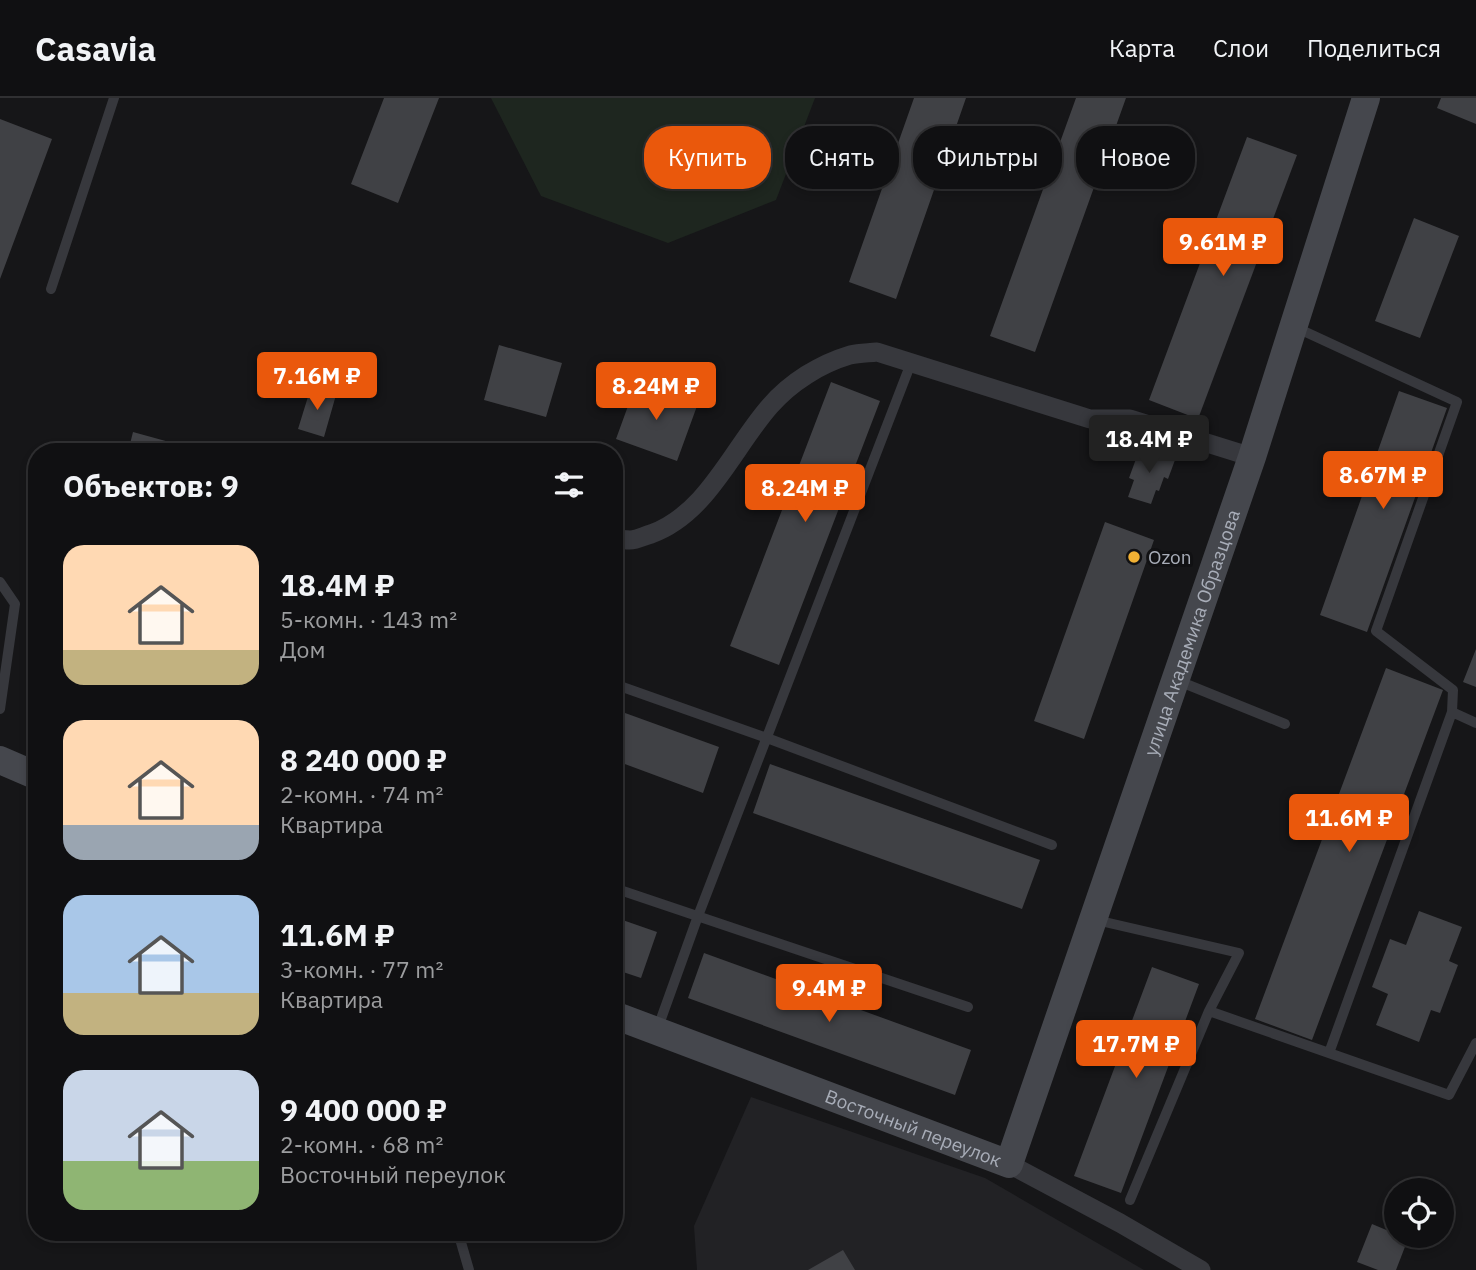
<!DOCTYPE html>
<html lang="ru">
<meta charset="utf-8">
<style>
:root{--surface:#101012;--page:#19191b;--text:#f1f3f6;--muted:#9c9d9f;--line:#303032;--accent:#ea580c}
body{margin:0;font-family:"IBM Plex Sans",sans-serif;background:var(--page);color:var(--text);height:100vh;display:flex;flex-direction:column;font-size:26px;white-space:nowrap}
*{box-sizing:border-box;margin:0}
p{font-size:23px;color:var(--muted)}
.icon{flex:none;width:38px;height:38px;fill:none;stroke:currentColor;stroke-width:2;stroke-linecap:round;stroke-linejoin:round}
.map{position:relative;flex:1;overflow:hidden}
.side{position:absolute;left:28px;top:345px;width:595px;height:798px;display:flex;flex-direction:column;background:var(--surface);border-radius:28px;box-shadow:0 4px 10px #0003,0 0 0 2px var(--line)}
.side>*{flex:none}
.banner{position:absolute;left:644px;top:28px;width:665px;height:63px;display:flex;gap:14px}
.controls{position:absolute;left:1384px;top:1080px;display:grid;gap:14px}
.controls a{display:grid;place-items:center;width:70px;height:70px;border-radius:50%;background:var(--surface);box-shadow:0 4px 10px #0003,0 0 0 2px var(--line);font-size:35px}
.price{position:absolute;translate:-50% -60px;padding:0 16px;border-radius:7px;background:var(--accent);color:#fff;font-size:23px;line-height:46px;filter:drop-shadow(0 2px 4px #0008)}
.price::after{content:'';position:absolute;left:50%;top:42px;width:21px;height:16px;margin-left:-10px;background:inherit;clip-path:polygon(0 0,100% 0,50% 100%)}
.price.active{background:#222;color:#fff}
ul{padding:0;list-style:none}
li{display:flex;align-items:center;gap:21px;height:175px;padding:0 35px}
li span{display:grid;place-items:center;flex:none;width:196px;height:140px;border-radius:21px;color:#555}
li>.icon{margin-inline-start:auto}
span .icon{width:84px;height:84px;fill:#fffc;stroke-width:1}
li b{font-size:30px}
h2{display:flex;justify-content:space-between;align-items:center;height:84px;padding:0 35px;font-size:30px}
.pill{padding:0 24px;border-radius:28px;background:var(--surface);box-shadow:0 4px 10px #0003,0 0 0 2px var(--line);font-size:24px;line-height:63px}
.pill.active{background:var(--accent);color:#fff}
header{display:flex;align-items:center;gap:42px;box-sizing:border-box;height:98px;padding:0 35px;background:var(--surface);border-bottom:2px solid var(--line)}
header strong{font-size:33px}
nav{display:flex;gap:38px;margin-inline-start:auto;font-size:24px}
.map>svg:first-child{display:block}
.built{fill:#222225}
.green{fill:#1e261f}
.building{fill:#404145}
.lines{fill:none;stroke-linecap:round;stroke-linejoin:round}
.lane{stroke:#37383d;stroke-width:10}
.street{stroke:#37383d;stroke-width:19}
.secondary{stroke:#45474d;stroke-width:28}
.poi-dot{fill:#f2b134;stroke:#111113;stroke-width:2.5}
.labels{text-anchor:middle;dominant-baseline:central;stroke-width:6;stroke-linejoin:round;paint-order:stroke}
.poi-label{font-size:19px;fill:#a8adb8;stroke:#111113;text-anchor:start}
.street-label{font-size:19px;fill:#a8adb8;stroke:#111113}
</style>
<header>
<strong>Casavia</strong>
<nav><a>Карта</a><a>Слои</a><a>Поделиться</a></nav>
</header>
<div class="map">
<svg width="1476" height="1172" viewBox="0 0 1476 1172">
<rect width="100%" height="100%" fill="#161618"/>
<path class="built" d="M751,999L985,1080L1144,1172H697L694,1128Z"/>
<path class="green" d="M491,0H815L776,102L668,145L541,98Z"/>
<path class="building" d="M384,0H439L398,105L351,86Z
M914,0H966L896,201L849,184Z
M1076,0H1126L1035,254L990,238Z
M1441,0H1476V26L1437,10Z
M0,21L52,41L0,181Z
M1247,39L1297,57L1198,321L1149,302Z
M1414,120L1459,138L1420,240L1375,223Z
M499,247L562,265L546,319L484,302Z
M831,284L880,303L779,567L730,548Z
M636,286L697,308L677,363L616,341Z
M311,289L336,297L324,339L298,331Z
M1399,293L1447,310L1367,534L1320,517Z
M133,334L202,353V354H128Z
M1140,350L1175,362L1168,381L1164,379L1159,393L1156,392L1151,406L1128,399L1134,382L1129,380Z
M1105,424L1154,442L1084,641L1034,623Z
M1476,551V589L1463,584Z
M1386,570L1443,592L1312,942L1255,921Z
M614,611L719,649L703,695L614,662Z
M770,666L1040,762L1022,811L753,715Z
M1419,813L1462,829L1449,863L1458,867L1440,915L1431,912L1419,944L1376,927L1388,896L1372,889L1390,841L1406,847Z
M614,819L657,834L641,880L614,871Z
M704,855L971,952L955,997L688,900Z
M1152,869L1199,886L1121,1095L1074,1078Z
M1372,1126L1396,1136V1138L1408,1141L1396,1172H1378L1357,1164Z
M843,1152L855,1172H808Z"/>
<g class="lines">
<path class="lane" d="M51,191L114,0
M1297,230L1457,304L1376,533L1453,592L1452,614
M0,484L15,506L0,611
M1176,582L1285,626
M614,586L767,640L1052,747
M614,790L968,909
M1096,822L1239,855L1209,913L1130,1102
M1209,913L1449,997L1476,945
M657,932L698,818L911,265
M1329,955L1452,614L1476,625
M458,1134L469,1172"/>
<path class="street" d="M614,441C619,441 625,442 630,442C637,442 644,438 651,436C707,416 733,350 770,308C791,284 820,266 850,257C859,255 868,255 877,254L1090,321H1130L1252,359
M1009,1066L1120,1125L1201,1172"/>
<g class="secondary">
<path d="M0,662L37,678"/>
<path id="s1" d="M614,917L1009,1066L1252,359L1366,0"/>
</g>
</g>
<circle class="poi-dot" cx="1134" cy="459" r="7"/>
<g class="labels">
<g class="poi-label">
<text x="1148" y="459">Ozon</text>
</g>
<g class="street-label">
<text stroke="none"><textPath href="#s1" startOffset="984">улица Академика Образцова</textPath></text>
<text stroke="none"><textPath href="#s1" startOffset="320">Восточный переулок</textPath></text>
</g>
</g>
</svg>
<div class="controls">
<a><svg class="icon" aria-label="locate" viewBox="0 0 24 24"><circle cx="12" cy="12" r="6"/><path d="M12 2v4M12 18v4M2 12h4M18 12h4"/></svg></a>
</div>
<b class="price" style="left:1223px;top:180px">9.61M ₽</b>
<b class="price" style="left:317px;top:314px">7.16M ₽</b>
<b class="price" style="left:656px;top:324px">8.24M ₽</b>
<b class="price active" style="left:1149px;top:377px">18.4M ₽</b>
<b class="price" style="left:1383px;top:413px">8.67M ₽</b>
<b class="price" style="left:805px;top:426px">8.24M ₽</b>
<b class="price" style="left:1349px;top:756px">11.6M ₽</b>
<b class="price" style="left:829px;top:926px">9.4M ₽</b>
<b class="price" style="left:1136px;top:982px">17.7M ₽</b>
<div class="banner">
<a class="pill active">Купить</a>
<a class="pill">Снять</a>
<a class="pill">Фильтры</a>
<a class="pill">Новое</a>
</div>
<section class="side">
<h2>Объектов: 9<svg class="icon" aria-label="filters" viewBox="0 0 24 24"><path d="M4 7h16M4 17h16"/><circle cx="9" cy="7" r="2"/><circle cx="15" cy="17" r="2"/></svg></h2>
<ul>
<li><span style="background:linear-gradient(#ffd9b3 75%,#c2b280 0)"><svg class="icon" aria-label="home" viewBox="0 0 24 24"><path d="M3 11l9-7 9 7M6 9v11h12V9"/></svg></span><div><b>18.4M ₽</b><p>5-комн. · 143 m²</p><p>Дом</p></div></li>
<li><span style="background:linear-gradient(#ffd9b3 75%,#9aa5b1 0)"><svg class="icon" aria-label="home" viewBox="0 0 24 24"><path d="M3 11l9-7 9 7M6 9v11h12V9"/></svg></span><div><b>8 240 000 ₽</b><p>2-комн. · 74 m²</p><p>Квартира</p></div></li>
<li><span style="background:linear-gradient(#a9c7e8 70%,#c2b280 0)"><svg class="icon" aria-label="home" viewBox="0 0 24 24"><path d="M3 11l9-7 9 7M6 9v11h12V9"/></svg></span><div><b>11.6M ₽</b><p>3-комн. · 77 m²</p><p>Квартира</p></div></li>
<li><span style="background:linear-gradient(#c9d6e8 65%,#8fb573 0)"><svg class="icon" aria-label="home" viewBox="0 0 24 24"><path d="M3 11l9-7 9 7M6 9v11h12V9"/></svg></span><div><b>9 400 000 ₽</b><p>2-комн. · 68 m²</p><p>Восточный переулок</p></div></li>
</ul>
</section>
</div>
